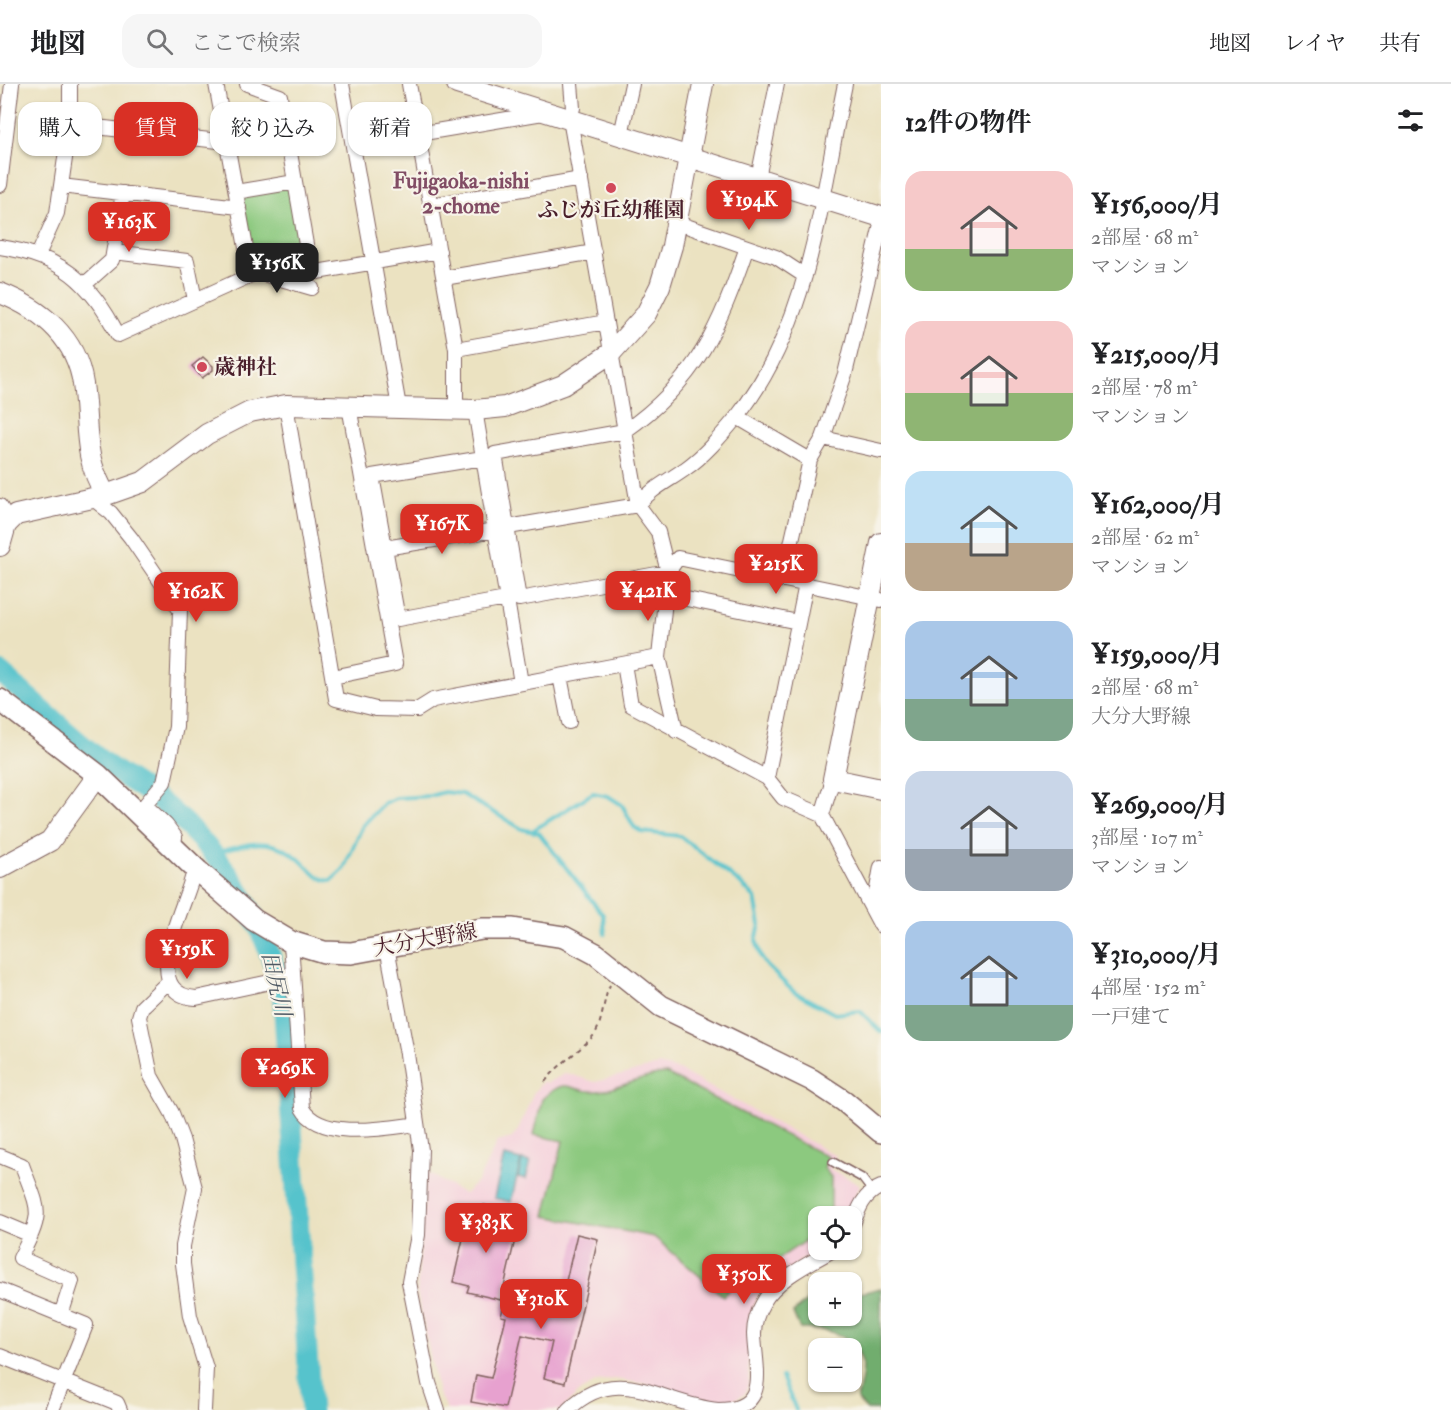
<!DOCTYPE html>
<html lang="ja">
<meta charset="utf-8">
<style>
:root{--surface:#fff;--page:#f6f6f6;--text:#202124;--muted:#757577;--line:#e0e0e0;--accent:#d93025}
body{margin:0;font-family:"IM FELL Double Pica","Noto Serif JP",serif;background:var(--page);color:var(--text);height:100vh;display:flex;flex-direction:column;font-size:22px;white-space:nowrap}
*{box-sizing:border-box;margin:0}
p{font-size:20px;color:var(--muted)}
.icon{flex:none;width:33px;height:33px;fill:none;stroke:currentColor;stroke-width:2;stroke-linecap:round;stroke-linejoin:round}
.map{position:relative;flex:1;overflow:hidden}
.details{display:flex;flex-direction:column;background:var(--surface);width:570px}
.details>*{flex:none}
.hud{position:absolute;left:18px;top:18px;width:570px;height:54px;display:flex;gap:12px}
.buttons{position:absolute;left:808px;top:1122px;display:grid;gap:12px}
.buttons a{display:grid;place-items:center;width:54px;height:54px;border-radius:12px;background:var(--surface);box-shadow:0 2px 4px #0004;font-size:30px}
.price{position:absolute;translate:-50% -51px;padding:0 14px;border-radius:12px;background:var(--accent);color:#fff;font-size:20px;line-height:39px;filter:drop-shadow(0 2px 3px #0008)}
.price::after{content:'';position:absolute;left:50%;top:36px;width:18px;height:14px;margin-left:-9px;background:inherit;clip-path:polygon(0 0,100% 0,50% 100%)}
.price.active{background:#222;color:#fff}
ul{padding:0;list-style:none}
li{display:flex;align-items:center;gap:18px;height:150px;padding:0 24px}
li span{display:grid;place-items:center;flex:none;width:168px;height:120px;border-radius:18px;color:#555}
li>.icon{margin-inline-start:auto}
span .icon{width:72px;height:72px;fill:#fffc;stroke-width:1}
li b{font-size:26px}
h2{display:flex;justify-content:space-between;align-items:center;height:72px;padding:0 24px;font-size:26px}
.chip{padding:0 21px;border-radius:18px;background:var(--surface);box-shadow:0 2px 4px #0004;font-size:21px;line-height:54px}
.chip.active{background:var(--accent);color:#fff}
header{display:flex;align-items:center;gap:36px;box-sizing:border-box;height:84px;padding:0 30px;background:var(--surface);border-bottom:2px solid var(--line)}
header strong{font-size:28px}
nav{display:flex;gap:33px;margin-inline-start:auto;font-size:21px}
.search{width:420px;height:54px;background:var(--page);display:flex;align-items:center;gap:15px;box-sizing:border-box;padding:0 21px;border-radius:18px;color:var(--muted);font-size:22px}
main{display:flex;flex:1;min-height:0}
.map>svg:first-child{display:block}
.built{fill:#f5cfdb}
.green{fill:#8cc97f;stroke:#6b7455;stroke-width:1.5}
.forest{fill:#71ad6e;stroke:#5e664c;stroke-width:1.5}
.water{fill:#56c3cc;stroke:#50717c;stroke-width:1.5}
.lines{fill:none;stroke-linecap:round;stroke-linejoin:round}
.stream{stroke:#56c3cc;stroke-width:4}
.river{stroke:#56c3cc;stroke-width:21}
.building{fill:#e7a1cf}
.lane-casing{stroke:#826360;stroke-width:10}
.street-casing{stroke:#826360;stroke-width:16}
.secondary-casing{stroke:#826360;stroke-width:22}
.primary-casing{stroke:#826360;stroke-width:24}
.path{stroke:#826360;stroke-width:2;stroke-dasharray:4.5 4.5;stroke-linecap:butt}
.lane{stroke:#fff;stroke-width:7}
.street{stroke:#fff;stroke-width:14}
.secondary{stroke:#fff;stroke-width:20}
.primary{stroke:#fff;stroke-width:21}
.poi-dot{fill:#d1495b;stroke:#f7f3e8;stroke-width:2}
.labels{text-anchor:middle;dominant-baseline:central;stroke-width:4.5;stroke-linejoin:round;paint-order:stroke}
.poi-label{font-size:21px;font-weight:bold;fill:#4a1f2b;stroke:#f7f3e8}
.street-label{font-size:21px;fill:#4a1f2b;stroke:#f7f3e8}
.neighbourhood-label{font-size:22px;font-weight:bold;fill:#814c64;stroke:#f7f3e8}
.water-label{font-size:22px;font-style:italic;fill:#4e5863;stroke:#f7f3e8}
</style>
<header>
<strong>地図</strong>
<div class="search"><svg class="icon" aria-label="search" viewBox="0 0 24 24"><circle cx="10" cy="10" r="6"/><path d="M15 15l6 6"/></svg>ここで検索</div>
<nav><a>地図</a><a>レイヤ</a><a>共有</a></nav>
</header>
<main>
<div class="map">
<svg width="881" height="1326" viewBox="0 0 881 1326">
<rect width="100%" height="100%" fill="#f7f3e8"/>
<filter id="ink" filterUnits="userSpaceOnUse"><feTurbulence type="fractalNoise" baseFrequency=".0167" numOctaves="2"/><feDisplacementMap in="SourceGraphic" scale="12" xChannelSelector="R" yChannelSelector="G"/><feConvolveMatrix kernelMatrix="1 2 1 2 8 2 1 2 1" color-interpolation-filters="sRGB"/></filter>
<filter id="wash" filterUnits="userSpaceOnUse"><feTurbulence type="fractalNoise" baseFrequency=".008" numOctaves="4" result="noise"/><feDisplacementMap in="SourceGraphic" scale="24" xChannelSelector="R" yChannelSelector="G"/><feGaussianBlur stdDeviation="1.35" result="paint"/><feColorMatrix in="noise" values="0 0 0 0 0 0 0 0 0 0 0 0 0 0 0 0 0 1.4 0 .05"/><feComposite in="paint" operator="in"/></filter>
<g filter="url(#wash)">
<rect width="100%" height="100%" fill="#ebe2c1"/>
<path class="built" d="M659,981L679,986L836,1072L830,1085L858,1099L860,1102L844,1132H819V1164L776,1194L757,1212L748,1238L749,1298L745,1310L728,1319H707L645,1300L614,1295L597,1298L582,1306L561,1326H447L438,1309L417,1209L426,1087L464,1110L478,1097L497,1058L512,1054L518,1046L534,1008L543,997L547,999L566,989L595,998Z"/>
<path class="green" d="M290,102L306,189L301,197L255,183L241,111Z
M666,990L828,1073L824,1084L831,1093V1130L829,1132H819V1147L764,1185L745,1209L734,1200L723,1212L654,1153L545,1132L563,1057L534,1051L542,1015C571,989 568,1010 598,1007C621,1005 642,991 666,990Z"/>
<path class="forest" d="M881,1204V1326H867L857,1316C859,1306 865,1288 862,1278C853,1248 827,1245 800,1245L793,1229L819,1206V1232H852V1211Z"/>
<path class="water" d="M504,1072L521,1076L511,1118L494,1114Z
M522,1076L530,1078L526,1095L518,1093Z"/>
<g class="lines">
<path class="stream" d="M532,747L593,709L608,712L622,721L634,743L642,748L680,752L741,800L755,814L760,841L756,856L761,873L767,882L794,908L835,930L860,927L881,948
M212,770C247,760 270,750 300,776C311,786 316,795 331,797L343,786L363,741L384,719L396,714L430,712L444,708L462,710L522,745L539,749L603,831L605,850
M782,1293L796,1326"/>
<path class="river" d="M0,588C34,618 67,650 103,678C124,694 147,706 167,723C228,776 264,835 283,914L311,1326"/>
</g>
<g id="blocks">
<path class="building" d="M203,273L213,282V286L202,294L192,282Z
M484,1121L510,1127L506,1142L512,1144L511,1150L516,1151L501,1216L467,1208L469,1202L453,1198L468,1133L480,1136Z
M577,1150L598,1155L565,1299L544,1294L552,1258L522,1251L505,1324L471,1318L476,1291L491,1294L506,1233L501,1232L505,1217L558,1231Z"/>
</g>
</g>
<g filter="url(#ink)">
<use href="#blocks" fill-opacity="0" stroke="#826360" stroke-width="1.5"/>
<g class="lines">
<defs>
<path id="lane" d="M833,1078L862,1094L872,1107"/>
<path id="street" d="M247,0L280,12L311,189L439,167
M342,0L399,323
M409,0L456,265V324
M571,0L573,24L570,35L638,421L658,448L668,488L659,573L676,647
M70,40L227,58
M418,50L543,29
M621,51L632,0
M758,94L777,0
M0,101L12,0
M61,102L239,123
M236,108L295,98
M431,121L581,95
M675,138L776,173L805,192
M0,163C61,172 90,197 118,251L251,191L216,0
M747,163C720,242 697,297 625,347L495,370L519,515L668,488L678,474L881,516
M114,168L187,177L195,216
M38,171L57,129L70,40V0
M250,186L312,204
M444,194L594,168
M84,201L112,176L123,109
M456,265L606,238
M286,321L336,615L376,625L417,626L433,616L659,573
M475,326L521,599
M737,333L810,376
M823,354L845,290L881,141
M483,374L372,392L398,535L506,515
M92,414L111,429L131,454L180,526L176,643L164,698L145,721L166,741L175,753L174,760
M0,422L9,437
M508,443L638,421C652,404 667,398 685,385C704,372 721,352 736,334C811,240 821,114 845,0
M385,464L495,446
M783,496L810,376L823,354L881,367
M667,511L798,538
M624,580L631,621L767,694L783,714L822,731
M560,592L569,638
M333,593L395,580L349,322
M767,694L806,500
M833,695L822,731L881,842
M198,787L192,794C184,825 138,910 196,914L293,893
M873,827L881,783
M291,858L302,1024C320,1057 386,1044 417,1040
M387,863L407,970L421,1066L418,1151L409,1198L429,1299L438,1326
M168,898L142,923L139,933L151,992L172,1029L182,1055L195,1104L183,1162V1180L190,1232L206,1284L204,1326
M0,1072L22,1081C40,1130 44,1126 20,1174L72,1197L61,1231
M0,1138L31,1151
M852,1143C858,1126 863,1110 881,1103
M0,1206L86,1241L52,1326
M0,1272L117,1319L120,1326
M568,1326C618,1277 661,1320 718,1326
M718,1326C771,1326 755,1285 754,1250C754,1239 757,1229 763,1219C776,1195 810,1179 833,1166"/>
<path id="secondary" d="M457,0L881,133
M0,209C41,225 76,253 83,300C89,341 82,373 106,411
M881,459L833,695L881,705
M0,462L6,441L16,431L106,411L143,398L207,350L250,328L286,321L475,326L505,323L563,301L611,269L646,230L660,202L672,162L703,0
M0,784L50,757L98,691"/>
<path id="primary" d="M0,616L98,691L198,787L254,836L291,858L324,868L351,869L482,845H513L564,853L596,870L661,922L812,996L844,1017L881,1048"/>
</defs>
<use href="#lane" class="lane-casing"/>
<use href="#street" class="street-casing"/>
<use href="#secondary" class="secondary-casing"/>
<use href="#primary" class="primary-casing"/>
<path class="path" d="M545,998C559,979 579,968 594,951C603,939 603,915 610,901"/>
<use href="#lane" class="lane"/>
<use href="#street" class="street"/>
<use href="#secondary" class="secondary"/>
<use href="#primary" class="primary"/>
</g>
</g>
<g class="poi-dot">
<circle cx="611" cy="104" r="6"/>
<circle cx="202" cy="283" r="6"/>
</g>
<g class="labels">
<g class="poi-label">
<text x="611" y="126">ふじが丘幼稚園</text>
<text x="214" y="283" text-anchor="start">歳神社</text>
</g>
<g class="street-label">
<text transform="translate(425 856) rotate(-10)">大分大野線</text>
</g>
<g class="neighbourhood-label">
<text x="461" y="97">Fujigaoka-nishi<tspan x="461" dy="25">2-chome</tspan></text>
</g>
<g class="water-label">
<text transform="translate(276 900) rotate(77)">田尻川</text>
</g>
</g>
</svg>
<div class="buttons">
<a><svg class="icon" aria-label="locate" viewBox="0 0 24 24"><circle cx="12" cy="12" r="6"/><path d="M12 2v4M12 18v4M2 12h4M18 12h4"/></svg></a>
<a>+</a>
<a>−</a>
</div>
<b class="price" style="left:749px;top:147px">¥194K</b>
<b class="price" style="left:129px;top:169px">¥163K</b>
<b class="price active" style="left:277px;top:210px">¥156K</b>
<b class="price" style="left:442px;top:471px">¥167K</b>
<b class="price" style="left:776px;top:511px">¥215K</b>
<b class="price" style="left:648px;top:538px">¥421K</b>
<b class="price" style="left:196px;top:539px">¥162K</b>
<b class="price" style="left:187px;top:896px">¥159K</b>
<b class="price" style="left:285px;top:1015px">¥269K</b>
<b class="price" style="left:486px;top:1170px">¥383K</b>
<b class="price" style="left:744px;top:1221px">¥350K</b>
<b class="price" style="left:541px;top:1246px">¥310K</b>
<div class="hud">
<a class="chip">購入</a>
<a class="chip active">賃貸</a>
<a class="chip">絞り込み</a>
<a class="chip">新着</a>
</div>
</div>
<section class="details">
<h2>12件の物件<svg class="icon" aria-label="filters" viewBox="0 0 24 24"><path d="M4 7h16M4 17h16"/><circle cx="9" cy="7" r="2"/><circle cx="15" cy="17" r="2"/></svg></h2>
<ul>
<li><span style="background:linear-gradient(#f6c9c9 65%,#8fb573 0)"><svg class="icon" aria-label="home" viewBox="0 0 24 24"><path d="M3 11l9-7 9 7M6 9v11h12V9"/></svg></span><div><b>¥156,000/月</b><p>2部屋 · 68 m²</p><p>マンション</p></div></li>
<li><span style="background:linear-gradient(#f6c9c9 60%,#8fb573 0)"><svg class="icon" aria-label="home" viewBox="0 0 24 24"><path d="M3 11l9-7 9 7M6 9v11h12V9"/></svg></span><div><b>¥215,000/月</b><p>2部屋 · 78 m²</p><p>マンション</p></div></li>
<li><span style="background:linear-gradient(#bfe0f5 60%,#b9a48a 0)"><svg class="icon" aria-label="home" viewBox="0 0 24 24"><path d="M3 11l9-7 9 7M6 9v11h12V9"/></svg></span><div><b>¥162,000/月</b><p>2部屋 · 62 m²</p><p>マンション</p></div></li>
<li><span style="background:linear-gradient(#a9c7e8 65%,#7fa58c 0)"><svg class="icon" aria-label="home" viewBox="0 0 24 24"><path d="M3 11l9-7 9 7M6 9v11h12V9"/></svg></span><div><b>¥159,000/月</b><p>2部屋 · 68 m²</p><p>大分大野線</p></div></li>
<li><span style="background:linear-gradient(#c9d6e8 65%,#9aa5b1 0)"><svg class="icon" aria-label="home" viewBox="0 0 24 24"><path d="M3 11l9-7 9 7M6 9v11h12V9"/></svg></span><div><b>¥269,000/月</b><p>3部屋 · 107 m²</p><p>マンション</p></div></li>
<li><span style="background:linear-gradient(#a9c7e8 70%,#7fa58c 0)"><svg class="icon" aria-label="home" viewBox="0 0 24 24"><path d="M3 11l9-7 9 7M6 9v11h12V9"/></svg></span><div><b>¥310,000/月</b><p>4部屋 · 152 m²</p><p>一戸建て</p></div></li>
</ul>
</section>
</main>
